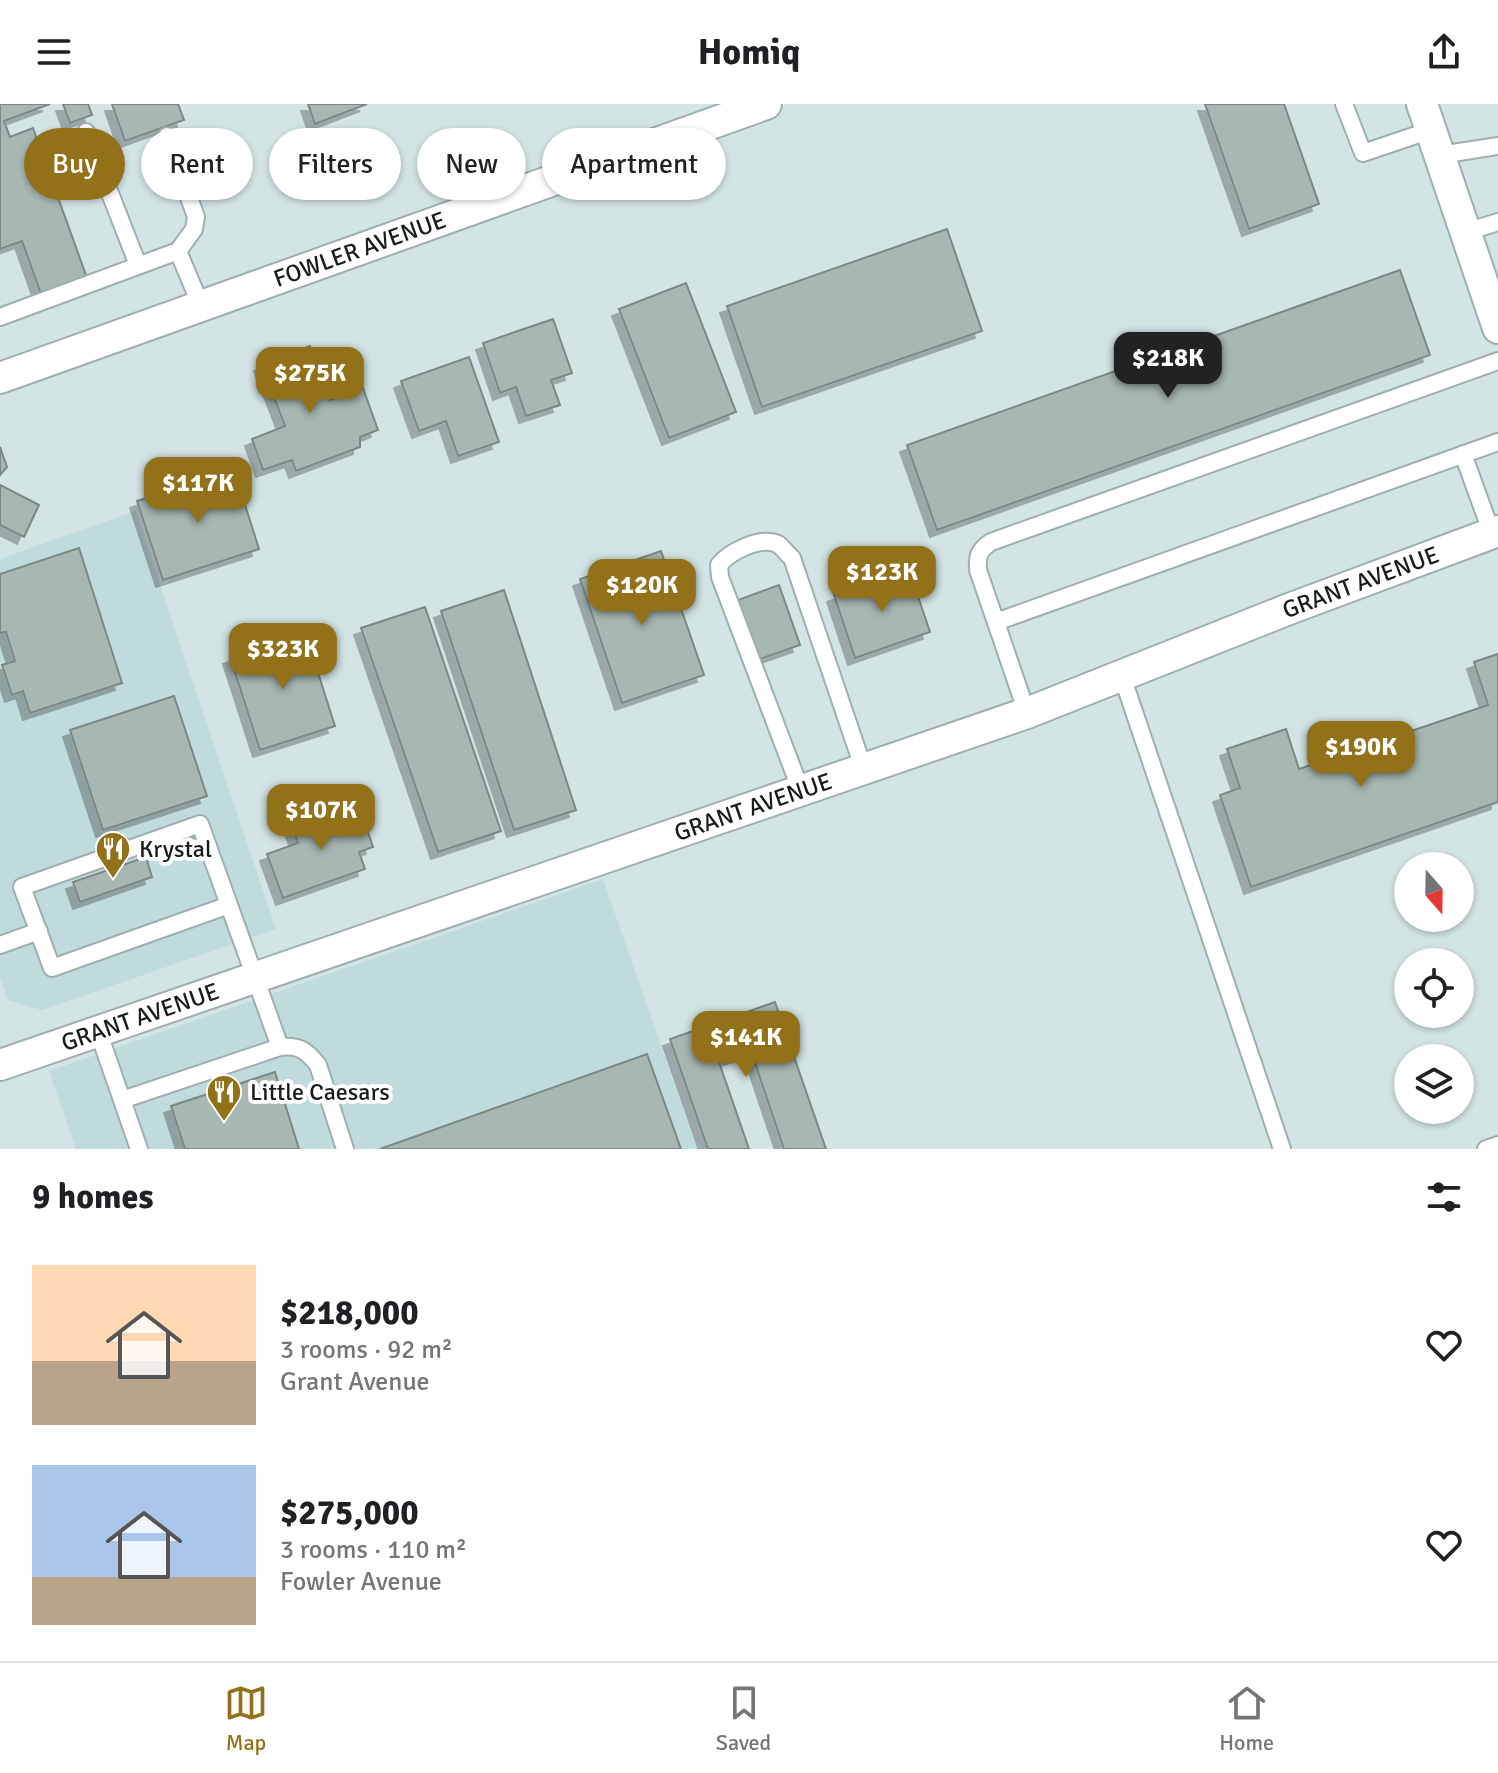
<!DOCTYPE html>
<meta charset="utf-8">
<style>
:root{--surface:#fff;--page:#f2f2f2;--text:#202124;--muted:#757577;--line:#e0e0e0;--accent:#927118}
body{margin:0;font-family:Signika,sans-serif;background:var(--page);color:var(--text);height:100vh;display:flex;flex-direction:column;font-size:30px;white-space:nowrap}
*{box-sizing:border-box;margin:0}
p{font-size:26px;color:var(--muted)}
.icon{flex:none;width:44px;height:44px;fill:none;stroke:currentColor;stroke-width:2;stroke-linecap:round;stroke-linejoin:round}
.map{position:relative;height:1045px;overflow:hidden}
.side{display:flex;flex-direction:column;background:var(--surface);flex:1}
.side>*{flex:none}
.guide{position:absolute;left:24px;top:24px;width:800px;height:72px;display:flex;gap:16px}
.needle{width:52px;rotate:160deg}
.tools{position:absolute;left:1394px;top:748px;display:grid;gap:16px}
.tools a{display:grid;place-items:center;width:80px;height:80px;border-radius:50%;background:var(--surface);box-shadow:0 2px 6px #0004;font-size:40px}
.price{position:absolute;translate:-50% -68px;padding:0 18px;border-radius:16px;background:var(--accent);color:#fff;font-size:26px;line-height:52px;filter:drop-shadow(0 2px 4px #0008)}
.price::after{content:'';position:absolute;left:50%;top:48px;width:24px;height:18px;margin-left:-12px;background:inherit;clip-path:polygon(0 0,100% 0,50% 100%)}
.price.selected{background:#222;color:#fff}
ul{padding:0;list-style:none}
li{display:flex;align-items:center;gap:24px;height:200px;padding:0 32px}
li span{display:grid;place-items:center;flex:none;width:224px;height:160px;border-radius:0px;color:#555}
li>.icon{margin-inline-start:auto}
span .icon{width:96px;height:96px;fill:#fffc;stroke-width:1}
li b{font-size:34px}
h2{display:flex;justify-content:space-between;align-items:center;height:96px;padding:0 32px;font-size:34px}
.pill{padding:0 28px;border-radius:36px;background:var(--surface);box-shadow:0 2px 6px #0004;font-size:28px;line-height:72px}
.pill.selected{background:var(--accent);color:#fff}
header{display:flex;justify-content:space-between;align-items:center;height:104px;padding:0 32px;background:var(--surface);font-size:36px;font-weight:700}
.dock{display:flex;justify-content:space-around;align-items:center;height:112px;border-top:2px solid var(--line);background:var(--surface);font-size:22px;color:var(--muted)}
.dock a{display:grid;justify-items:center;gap:4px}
.dock .selected{color:var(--accent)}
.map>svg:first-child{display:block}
.built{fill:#c0dbdc}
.building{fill:#a7b7b2;stroke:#7a8985;stroke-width:2;filter:url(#shadow)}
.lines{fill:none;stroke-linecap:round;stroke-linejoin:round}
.lane-casing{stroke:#9eafb0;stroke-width:20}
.street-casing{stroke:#9eafb0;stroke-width:34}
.lane{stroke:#fff;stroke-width:16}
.street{stroke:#fff;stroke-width:30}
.labels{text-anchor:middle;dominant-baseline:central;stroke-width:8;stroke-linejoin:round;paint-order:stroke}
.street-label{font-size:24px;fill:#151c1c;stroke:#fff}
.poi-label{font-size:24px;fill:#151c1c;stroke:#fff;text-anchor:start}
</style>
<header><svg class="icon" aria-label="menu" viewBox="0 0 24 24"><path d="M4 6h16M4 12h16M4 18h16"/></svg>Homiq<svg class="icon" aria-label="share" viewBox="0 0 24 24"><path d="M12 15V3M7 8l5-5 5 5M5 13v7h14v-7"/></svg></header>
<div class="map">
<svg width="1498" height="1045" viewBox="0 0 1498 1045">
<defs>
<filter id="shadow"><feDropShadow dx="-7" dy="7" stdDeviation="0" flood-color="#0004"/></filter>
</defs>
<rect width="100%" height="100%" fill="#d3e4e5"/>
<path class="built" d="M135,407L276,825L42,906L8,896L0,874V455Z
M603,775L697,1045H76L49,967Z"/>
<path class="building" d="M0,0H50L4,17L10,33L33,24L87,174L41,190L22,137L0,145Z
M63,0H88L92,11L70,19Z
M112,0H178L184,16L125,37Z
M308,0H367L315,20Z
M1205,0H1284L1319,100L1249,125Z
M947,125L982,227L762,303L727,202Z
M1400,166L1430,251L937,426L907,341Z
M686,179L736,308L669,334L619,205Z
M553,215L572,269L551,276L560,301L526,312L516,283L500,289L483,239Z
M310,242L330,296L363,284L378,326L360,333V343L296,367L292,356L263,366L252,335L285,322L261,260Z
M469,253L499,338L458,352L446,317L419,327L401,277Z
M0,343L7,363L0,371Z
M234,366L259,445L163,476L137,397Z
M0,381L39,401L24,433L0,421Z
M79,444L122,579L30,609L23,587L12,591L2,561L15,557L6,528L0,529V470Z
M661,447L704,571L622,599L580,475Z
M909,466L930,528L855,554L834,491Z
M779,481L800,541L760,555L738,496Z
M504,486L576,706L514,726L441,507Z
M425,503L501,727L438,748L361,524Z
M305,528L335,622L260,646L230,553Z
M1498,550V698L1251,783L1220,691L1240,684L1227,645L1286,625L1299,665L1488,601L1474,558Z
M174,592L207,692L103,726L70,626Z
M345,701L351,718L364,717L373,743L359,748L365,765L283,794L267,750L298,739L291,721Z
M146,753L152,773L80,798L73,778Z
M775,898L826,1045H784L751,947L719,958L749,1045H708L670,935Z
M647,950L681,1045H380Z
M275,968L299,1045H185L171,1002Z"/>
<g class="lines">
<defs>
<path id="lane" d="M1344,0L1363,49L1431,26
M86,28L138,161
M1440,51L1498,42
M1466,128L1498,118
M178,147L201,202
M0,213L178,147L194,125L196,113L167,32
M1463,350L1492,430
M996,518L1498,338
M1122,572L1282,1045
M1027,609L978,466C977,452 979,446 991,438L1498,257
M801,687L720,473L719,461C729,448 760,432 778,440C782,443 788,451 792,454L864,666
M200,720L229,801L52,864L22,783Z
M151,745L165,741L209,745
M229,801L280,943
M0,841L39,827
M98,927L139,1045
M122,996L280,943C299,941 306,946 318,961L345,1045
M1486,1045L1498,1041"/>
<g id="street">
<path d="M1422,0L1498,224"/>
<path id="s1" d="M0,274L766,0"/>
<path id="s2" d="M0,961L1027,609L1289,505L1498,427"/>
</g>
</defs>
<use href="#lane" class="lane-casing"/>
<use href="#street" class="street-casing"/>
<use href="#lane" class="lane"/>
<use href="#street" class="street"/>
</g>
<defs>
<symbol id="restaurant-pin" viewBox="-11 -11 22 30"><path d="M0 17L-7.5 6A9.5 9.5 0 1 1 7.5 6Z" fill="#927118" stroke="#fff"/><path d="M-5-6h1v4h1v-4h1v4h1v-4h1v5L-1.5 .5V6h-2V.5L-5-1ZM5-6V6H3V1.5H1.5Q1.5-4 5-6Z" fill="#fff"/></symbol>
</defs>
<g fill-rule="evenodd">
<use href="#restaurant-pin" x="93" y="725" width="40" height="54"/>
<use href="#restaurant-pin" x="204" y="968" width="40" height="54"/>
</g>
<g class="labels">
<g class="street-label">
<text stroke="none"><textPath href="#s1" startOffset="382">FOWLER AVENUE</textPath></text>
<text stroke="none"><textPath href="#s2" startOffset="1444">GRANT AVENUE</textPath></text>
<text stroke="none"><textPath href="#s2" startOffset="796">GRANT AVENUE</textPath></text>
<text stroke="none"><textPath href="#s2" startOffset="148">GRANT AVENUE</textPath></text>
</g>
<g class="poi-label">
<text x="139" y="745">Krystal</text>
<text x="250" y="988">Little Caesars</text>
</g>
</g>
</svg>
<div class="tools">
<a><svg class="needle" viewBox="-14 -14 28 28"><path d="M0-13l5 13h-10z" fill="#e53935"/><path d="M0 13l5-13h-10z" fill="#757577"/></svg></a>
<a><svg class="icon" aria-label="locate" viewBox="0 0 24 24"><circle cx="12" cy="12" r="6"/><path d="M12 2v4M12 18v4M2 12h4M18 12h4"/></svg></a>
<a><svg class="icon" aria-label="layers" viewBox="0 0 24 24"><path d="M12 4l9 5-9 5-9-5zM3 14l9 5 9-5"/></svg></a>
</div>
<b class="price selected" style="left:1168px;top:296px">$218K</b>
<b class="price" style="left:310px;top:311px">$275K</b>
<b class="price" style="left:198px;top:421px">$117K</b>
<b class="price" style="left:882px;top:510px">$123K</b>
<b class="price" style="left:642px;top:523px">$120K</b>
<b class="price" style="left:283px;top:587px">$323K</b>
<b class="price" style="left:1361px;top:685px">$190K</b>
<b class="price" style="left:321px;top:748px">$107K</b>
<b class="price" style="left:746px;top:975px">$141K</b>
<div class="guide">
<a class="pill selected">Buy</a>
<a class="pill">Rent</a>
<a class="pill">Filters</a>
<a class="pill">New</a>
<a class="pill">Apartment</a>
</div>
</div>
<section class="side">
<h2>9 homes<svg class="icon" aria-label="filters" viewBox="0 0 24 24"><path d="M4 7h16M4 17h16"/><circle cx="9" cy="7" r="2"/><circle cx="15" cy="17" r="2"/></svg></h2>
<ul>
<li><span style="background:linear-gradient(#ffd9b3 60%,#b9a48a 0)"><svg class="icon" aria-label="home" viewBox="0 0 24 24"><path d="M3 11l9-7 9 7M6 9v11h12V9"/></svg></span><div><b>$218,000</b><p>3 rooms · 92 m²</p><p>Grant Avenue</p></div><svg class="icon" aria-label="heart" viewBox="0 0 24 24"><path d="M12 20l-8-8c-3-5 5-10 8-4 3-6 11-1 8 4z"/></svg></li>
<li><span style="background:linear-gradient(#a9c7e8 70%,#b9a48a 0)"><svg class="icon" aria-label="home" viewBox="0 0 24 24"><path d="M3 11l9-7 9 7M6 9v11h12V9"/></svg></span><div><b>$275,000</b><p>3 rooms · 110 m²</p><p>Fowler Avenue</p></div><svg class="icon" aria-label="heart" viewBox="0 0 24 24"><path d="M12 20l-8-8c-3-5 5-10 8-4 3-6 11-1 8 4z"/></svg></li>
</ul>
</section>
<nav class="dock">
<a class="selected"><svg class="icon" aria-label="map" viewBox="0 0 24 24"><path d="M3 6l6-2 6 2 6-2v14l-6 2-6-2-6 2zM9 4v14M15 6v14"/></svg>Map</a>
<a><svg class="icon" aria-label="saved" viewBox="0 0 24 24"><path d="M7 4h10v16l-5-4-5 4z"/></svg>Saved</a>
<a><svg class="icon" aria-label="home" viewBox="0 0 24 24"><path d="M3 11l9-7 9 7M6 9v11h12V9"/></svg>Home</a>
</nav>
